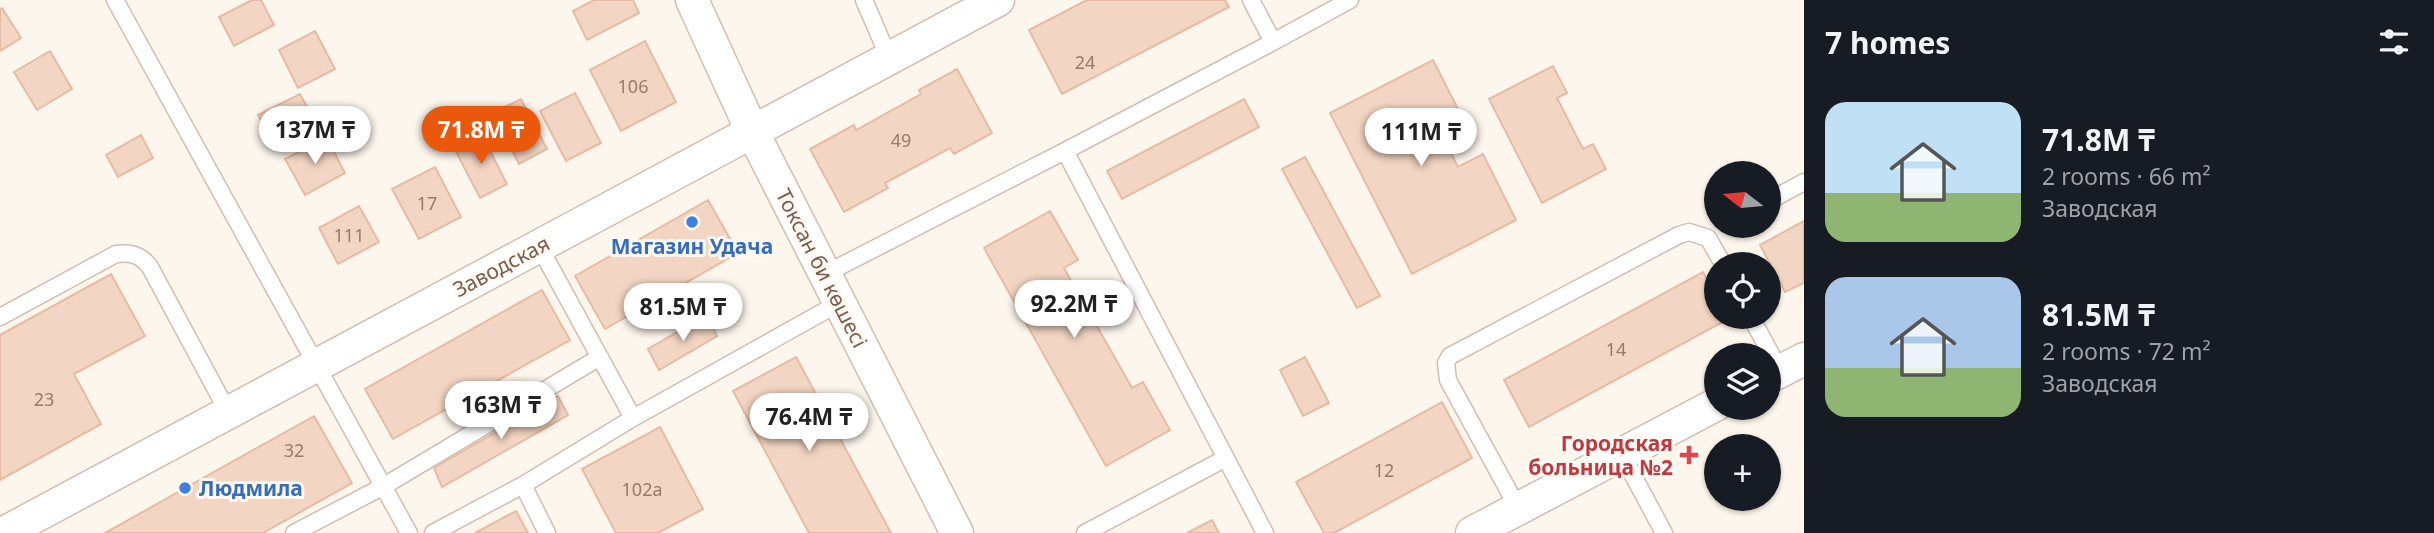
<!DOCTYPE html>
<meta charset="utf-8">
<style>
:root{--surface:#171b24;--page:#20242c;--text:#f1f3f6;--muted:#9ea1a6;--accent:#ea580c}
body{margin:0;font-family:"Noto Sans",sans-serif;background:var(--page);color:var(--text);height:100vh;display:flex;flex-direction:column;font-size:26px;white-space:nowrap}
*{box-sizing:border-box;margin:0}
p{font-size:23px;color:var(--muted)}
.icon{flex:none;width:38px;height:38px;fill:none;stroke:currentColor;stroke-width:2;stroke-linecap:round;stroke-linejoin:round}
.map{position:relative;flex:1;overflow:hidden}
.side{display:flex;flex-direction:column;background:var(--surface);width:630px}
.side>*{flex:none}
.needle{width:46px;rotate:286deg}
.tools{position:absolute;left:1704px;top:161px;display:grid;gap:14px}
.tools a{display:grid;place-items:center;width:77px;height:77px;border-radius:50%;background:var(--surface);box-shadow:0 2px 5px #0004;font-size:35px}
.price{position:absolute;translate:-50% -60px;padding:0 16px;border-radius:24px;background:#fff;color:#222;font-size:23px;line-height:46px;filter:drop-shadow(0 2px 4px #0008)}
.price::after{content:'';position:absolute;left:50%;top:42px;width:21px;height:16px;margin-left:-10px;background:inherit;clip-path:polygon(0 0,100% 0,50% 100%)}
.price.selected{background:var(--accent);color:#fff}
ul{padding:0;list-style:none}
li{display:flex;align-items:center;gap:21px;height:175px;padding:0 21px}
li span{display:grid;place-items:center;flex:none;width:196px;height:140px;border-radius:21px;color:#555}
li>.icon{margin-inline-start:auto}
span .icon{width:84px;height:84px;fill:#fffc;stroke-width:1}
li b{font-size:30px}
h2{display:flex;justify-content:space-between;align-items:center;height:84px;padding:0 21px;font-size:30px}
main{display:flex;flex:1;min-height:0}
.map>svg:first-child{display:block}
.building{fill:#f3d5c3;stroke:#e6bba3;stroke-width:2}
.lines{fill:none;stroke-linecap:round;stroke-linejoin:round}
.service-casing{stroke:#d1beb0;stroke-width:19}
.minor-casing{stroke:#d1beb0;stroke-width:35}
.service{stroke:#fff;stroke-width:16}
.minor{stroke:#fff;stroke-width:32}
.shop-dot{fill:#3f7fe0;stroke:#fffaf3;stroke-width:2.5}
.health-dot{fill:#e0444e;stroke:#fffaf3;stroke-width:2.5}
.labels{text-anchor:middle;dominant-baseline:central;stroke-width:6;stroke-linejoin:round;paint-order:stroke}
.number-label{font-size:18px;fill:#987a6a}
.shop-label{font-size:21px;font-weight:bold;fill:#366cbe;stroke:#fffaf3}
.street-label{font-size:21px;fill:#7a5c4d;stroke:#fffaf3}
.health-label{font-size:21px;font-weight:bold;fill:#be3a42;stroke:#fffaf3;text-anchor:end}
</style>
<main>
<div class="map">
<svg width="1804" height="533" viewBox="0 0 1804 533">
<rect width="100%" height="100%" fill="#fdf6ec"/>
<path class="building" d="M252,0H261L274,25L234,46L219,17Z
M594,0H633L639,13L587,40L573,11Z
M1087,0H1225L1229,7L1062,94L1029,30Z
M2,8L21,38L0,51V9Z
M315,31L335,69L298,88L279,50Z
M645,41L676,102L621,131L590,70Z
M50,51L72,89L37,110L14,72Z
M1433,60L1463,119L1440,131L1458,167L1483,154L1516,220L1412,274L1330,113Z
M1553,66L1567,93L1557,98L1583,149L1593,144L1606,169L1542,203L1489,99Z
M957,69L992,133L954,154L950,148L885,183L888,188L844,212L810,149L854,125L856,130L921,94L919,90Z
M575,93L601,143L566,161L540,111Z
M300,94L319,129L278,151L258,115Z
M521,99L547,149L519,164L493,113Z
M1244,99L1259,127L1122,199L1107,171Z
M481,133L507,184L480,198L454,148Z
M141,135L153,158L118,177L106,155Z
M327,138L345,173L305,195L285,159Z
M1305,157L1380,296L1357,308L1282,169Z
M435,167L461,217L419,239L392,189Z
M708,200L738,253L605,329L575,276Z
M359,206L379,242L338,264L319,228Z
M1050,211L1078,260L1064,268L1132,388L1143,382L1170,430L1106,466L984,248Z
M1804,221V283L1785,292L1760,245Z
M1703,272L1717,297V317H1727L1728,319L1529,427L1504,380Z
M111,274L145,336L74,374L101,424L0,480V335Z
M542,290L570,340L393,439L365,389Z
M707,315L717,336L659,370L648,349Z
M796,357L891,533H809L733,391Z
M1305,357L1329,403L1303,416L1280,370Z
M558,396L568,415L442,487L434,468Z
M1442,402L1472,458L1334,533H1324L1296,482Z
M314,416L352,483L263,533H105Z
M660,427L703,509L658,533H616L582,469Z
M516,511L528,533H475Z
M1212,520L1219,533H1187Z"/>
<g class="lines">
<defs>
<path id="service" d="M115,0L409,533
M864,0L889,58
M1273,42L1350,0
M1065,151L1265,533
M1769,201L1804,182
M539,246L633,418L839,303
M825,274L1065,151L1273,42L1251,0
M0,317L116,254C131,252 141,255 150,267L228,412
M1751,317L1780,371
M1621,453L1664,533
M523,485L547,533
M1518,508L1448,380L1446,363L1450,356L1679,235L1689,232L1708,238L1723,264
M294,533L384,486L600,357
M433,533L523,485L633,418
M1085,533L1226,458"/>
<path id="minor" d="M692,0L752,131L957,533
M1769,377L1804,359
M4,533L998,0
M1472,533L1717,404"/>
</defs>
<use href="#service" class="service-casing"/>
<use href="#minor" class="minor-casing"/>
<use href="#service" class="service"/>
<use href="#minor" class="minor"/>
</g>
<g class="shop-dot">
<circle cx="692" cy="222" r="7"/>
<circle cx="185" cy="488" r="7"/>
</g>
<path class="health-dot" d="M1685.5 444.5h7v7h7v7h-7v7h-7v-7h-7v-7h7z"/>
<g class="labels">
<g class="number-label">
<text x="1085" y="62">24</text>
<text x="633" y="86">106</text>
<text x="901" y="140">49</text>
<text x="427" y="203">17</text>
<text x="349" y="235">111</text>
<text x="1616" y="349">14</text>
<text x="44" y="399">23</text>
<text x="294" y="450">32</text>
<text x="1384" y="470">12</text>
<text x="642" y="489">102а</text>
</g>
<g class="shop-label">
<text x="692" y="246">Магазин Удача</text>
<text x="199" y="488" text-anchor="start">Людмила</text>
</g>
<g class="street-label">
<text transform="translate(501 266) rotate(-28)">Заводская</text>
<text transform="translate(822 268) rotate(63)">Токсан би көшесі</text>
</g>
<g class="health-label">
<text x="1673" y="443">Городская<tspan x="1673" dy="24">больница №2</tspan></text>
</g>
</g>
</svg>
<div class="tools">
<a><svg class="needle" viewBox="-14 -14 28 28"><path d="M0-13l5 13h-10z" fill="#e53935"/><path d="M0 13l5-13h-10z" fill="#9ea1a6"/></svg></a>
<a><svg class="icon" aria-label="locate" viewBox="0 0 24 24"><circle cx="12" cy="12" r="6"/><path d="M12 2v4M12 18v4M2 12h4M18 12h4"/></svg></a>
<a><svg class="icon" aria-label="layers" viewBox="0 0 24 24"><path d="M12 4l9 5-9 5-9-5zM3 14l9 5 9-5"/></svg></a>
<a>+</a>
</div>
<b class="price" style="left:315px;top:166px">137M ₸</b>
<b class="price selected" style="left:481px;top:166px">71.8M ₸</b>
<b class="price" style="left:1421px;top:168px">111M ₸</b>
<b class="price" style="left:1074px;top:340px">92.2M ₸</b>
<b class="price" style="left:683px;top:343px">81.5M ₸</b>
<b class="price" style="left:501px;top:441px">163M ₸</b>
<b class="price" style="left:809px;top:453px">76.4M ₸</b>
</div>
<section class="side">
<h2>7 homes<svg class="icon" aria-label="filters" viewBox="0 0 24 24"><path d="M4 7h16M4 17h16"/><circle cx="9" cy="7" r="2"/><circle cx="15" cy="17" r="2"/></svg></h2>
<ul>
<li><span style="background:linear-gradient(#bfe0f5 65%,#8fb573 0)"><svg class="icon" aria-label="home" viewBox="0 0 24 24"><path d="M3 11l9-7 9 7M6 9v11h12V9"/></svg></span><div><b>71.8M ₸</b><p>2 rooms · 66 m²</p><p>Заводская</p></div></li>
<li><span style="background:linear-gradient(#a9c7e8 65%,#8fb573 0)"><svg class="icon" aria-label="home" viewBox="0 0 24 24"><path d="M3 11l9-7 9 7M6 9v11h12V9"/></svg></span><div><b>81.5M ₸</b><p>2 rooms · 72 m²</p><p>Заводская</p></div></li>
</ul>
</section>
</main>
